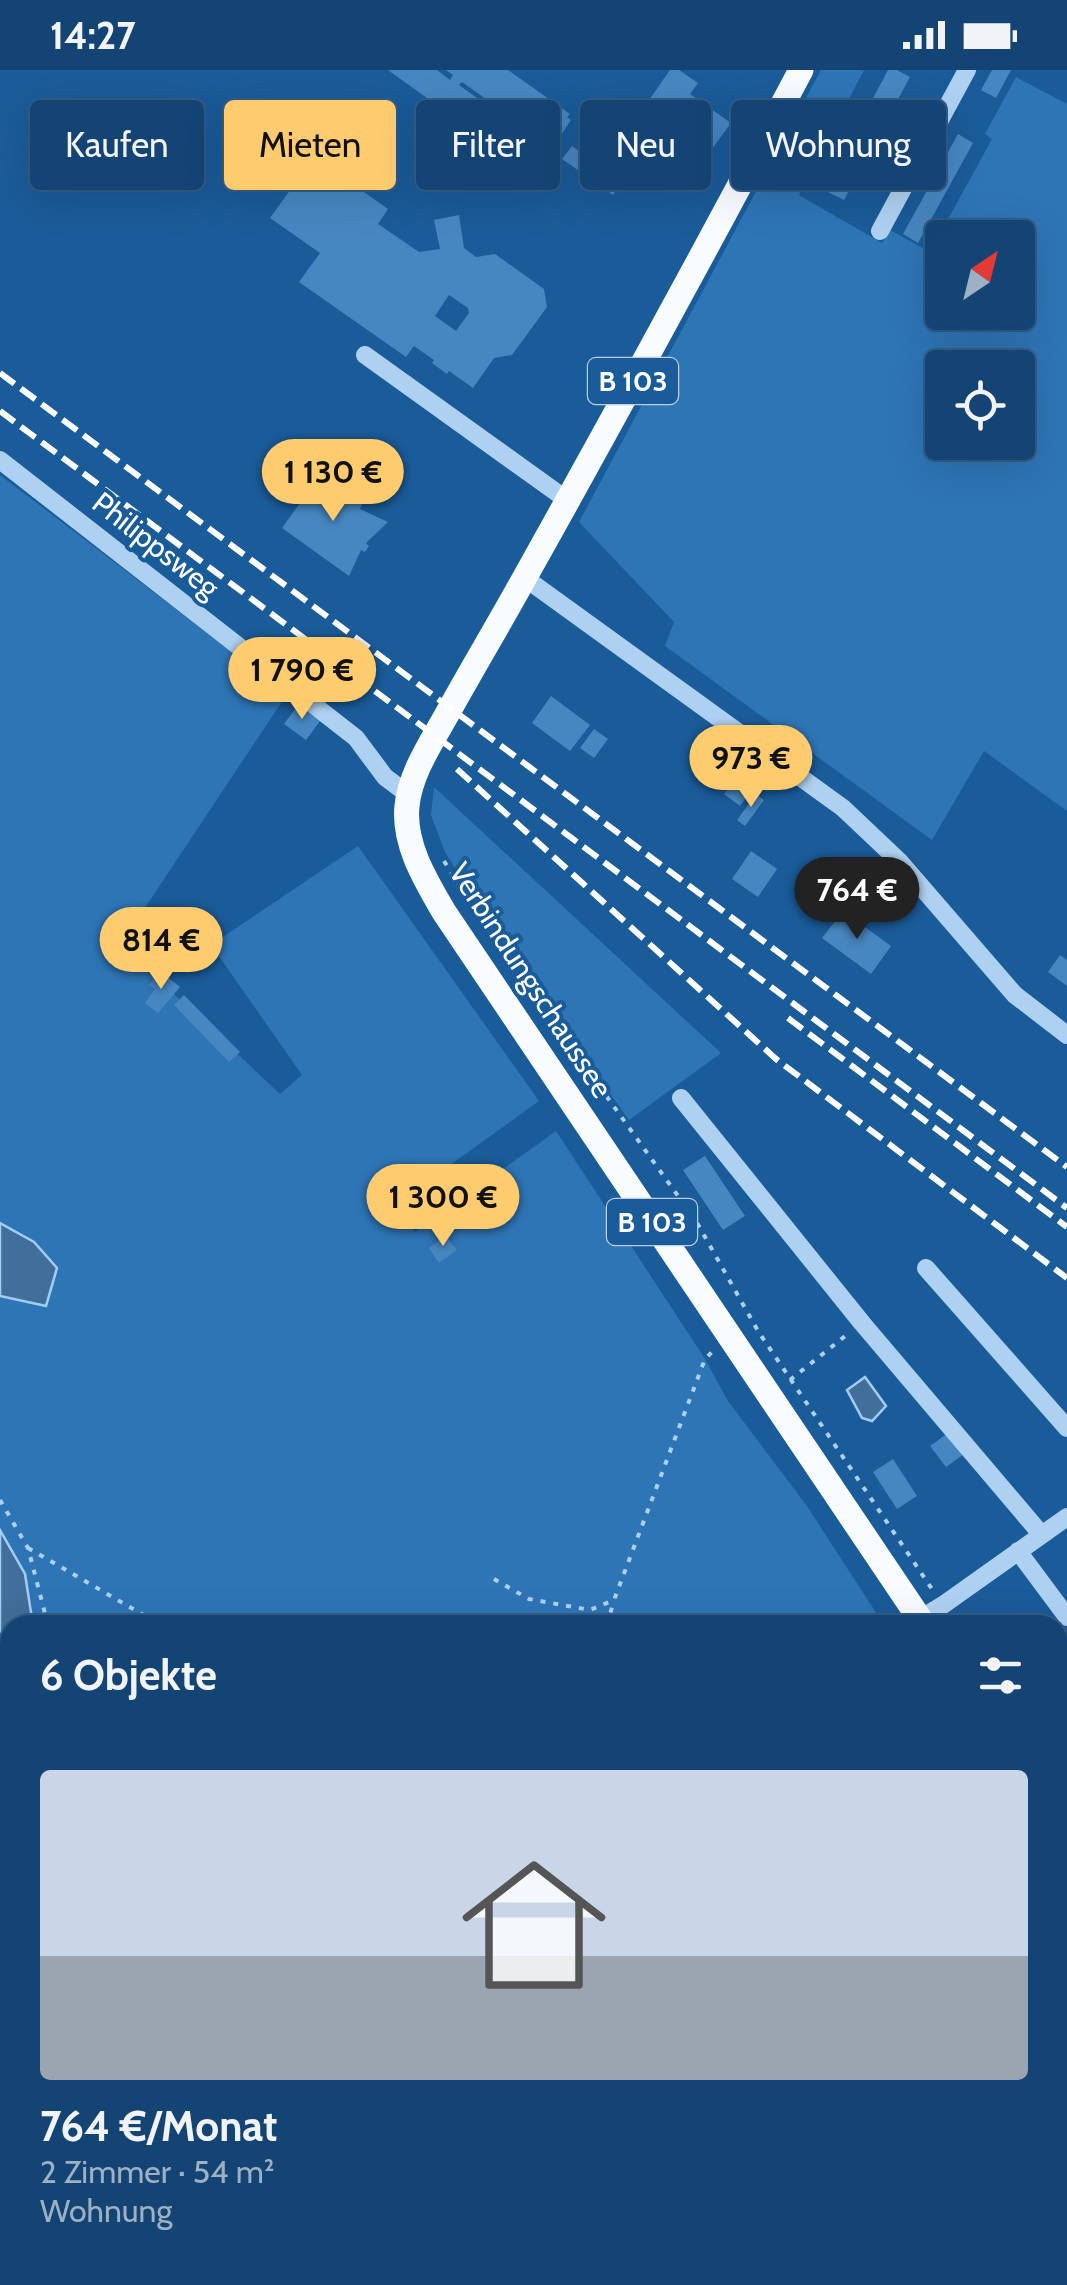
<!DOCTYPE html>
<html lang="de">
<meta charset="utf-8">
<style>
:root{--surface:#144473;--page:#214e7b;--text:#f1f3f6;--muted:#9db0c4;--line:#335c85;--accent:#ffcb6f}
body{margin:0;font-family:Cabin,sans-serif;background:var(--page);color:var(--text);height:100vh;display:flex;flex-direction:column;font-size:38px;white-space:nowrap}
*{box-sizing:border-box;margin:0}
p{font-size:32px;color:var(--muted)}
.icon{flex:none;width:55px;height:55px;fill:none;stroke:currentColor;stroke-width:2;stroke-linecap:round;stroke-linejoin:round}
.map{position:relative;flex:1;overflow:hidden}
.drawer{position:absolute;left:0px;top:1545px;width:1068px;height:670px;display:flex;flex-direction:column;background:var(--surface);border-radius:30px 30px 0 0;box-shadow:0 10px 40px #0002,0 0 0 2px var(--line)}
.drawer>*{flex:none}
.top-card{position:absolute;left:30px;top:30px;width:1008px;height:90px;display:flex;gap:20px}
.needle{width:65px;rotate:35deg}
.tools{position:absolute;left:925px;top:150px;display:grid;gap:20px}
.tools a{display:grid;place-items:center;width:110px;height:110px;border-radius:10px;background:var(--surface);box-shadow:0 10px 40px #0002,0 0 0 2px var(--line);font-size:50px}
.price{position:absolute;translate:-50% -85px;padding:0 22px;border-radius:35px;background:var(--accent);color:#111;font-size:32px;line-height:65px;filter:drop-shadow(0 2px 5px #0008)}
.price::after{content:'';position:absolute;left:50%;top:60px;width:30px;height:22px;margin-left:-15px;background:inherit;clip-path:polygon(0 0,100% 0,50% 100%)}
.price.on{background:#222;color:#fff}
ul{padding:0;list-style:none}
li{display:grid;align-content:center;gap:20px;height:530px;padding:0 40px}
li span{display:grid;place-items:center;height:310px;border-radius:10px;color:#555}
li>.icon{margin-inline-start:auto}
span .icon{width:180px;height:180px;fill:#fffc;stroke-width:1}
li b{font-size:42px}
h2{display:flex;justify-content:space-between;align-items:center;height:120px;padding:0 40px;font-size:42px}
.pill{padding:0 35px;border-radius:10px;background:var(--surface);box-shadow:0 10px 40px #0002,0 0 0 2px var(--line);font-size:35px;line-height:90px}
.pill.on{background:var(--accent);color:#111}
.status{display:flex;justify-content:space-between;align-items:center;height:70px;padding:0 50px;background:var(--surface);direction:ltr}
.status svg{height:28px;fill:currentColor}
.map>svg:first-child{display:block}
.green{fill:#2e75b6;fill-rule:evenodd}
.water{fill:#416e9a;stroke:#a2cdf3;stroke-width:2.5}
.building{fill:#4787c1;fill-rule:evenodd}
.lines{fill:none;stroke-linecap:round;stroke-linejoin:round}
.path{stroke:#afd1f1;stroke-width:4;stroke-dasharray:5 8;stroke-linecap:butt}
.minor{stroke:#afd1f1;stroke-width:18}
.major{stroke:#f9fcff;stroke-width:25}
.rail{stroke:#fff;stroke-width:6;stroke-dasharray:18 8;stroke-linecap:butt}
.labels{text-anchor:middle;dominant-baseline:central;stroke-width:8;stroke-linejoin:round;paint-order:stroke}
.shield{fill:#1a5b99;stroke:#bacee0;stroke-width:2.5}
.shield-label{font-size:28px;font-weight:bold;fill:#fff}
.street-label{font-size:30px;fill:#fff;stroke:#1a5b99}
</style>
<div class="status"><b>14:27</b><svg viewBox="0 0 49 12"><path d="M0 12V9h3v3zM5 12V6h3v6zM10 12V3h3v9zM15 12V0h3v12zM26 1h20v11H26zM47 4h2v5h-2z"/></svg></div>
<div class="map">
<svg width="1067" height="2215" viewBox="0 0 1067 2215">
<rect width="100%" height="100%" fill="#1a5b99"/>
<path class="green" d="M821,0H864L799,125L882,173L890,160L930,182L992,69L985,64L1016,7L1067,34V741L984,681L932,770L665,576L674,552L579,452ZM942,168H1018V242H942ZM942,298H1018V372H942Z
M0,405L287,624L121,874L280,1024L302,1005L211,875L358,776L539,1031L396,1134L415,1162L556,1061L705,1289L728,1331L807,1436L884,1555H33L25,1505L0,1460Z
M434,717L721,983L629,1050L491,857L445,782L431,745Z
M1058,1824L1067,1838V2215H537L535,2205H1058Z
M10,1906V2205H486L476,2215H0V1938Z"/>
<path class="water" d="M0,1153L34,1172L57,1198L46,1236L0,1226Z
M865,1307L886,1336L872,1351L862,1348L847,1320Z
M0,1460L25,1504L33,1555H10V1906L0,1938Z"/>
<path class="building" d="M388,0H437L450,10L453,5L446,0H508L570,44L567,47L571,50L555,74L551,71L549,74L462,12L459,15L487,35L470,59Z
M670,0H679L698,13L690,24L731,53L709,83L669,54L672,50L647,33Z
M888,0H897L910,7L844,130L824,120Z
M992,0H1011L996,28L981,20Z
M958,64L973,73L918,173L903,164Z
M572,76L595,93L585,105L562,89Z
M314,87L388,139L378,154L419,182L440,179L434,150L459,145L464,178L476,187L495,184L544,219L547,237L512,285L494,288L473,318L449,301L447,304L432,293L434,290L414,276L406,287L299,212L320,183L270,148ZM449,225L468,238L469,243L456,261L435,246Z
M598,95L622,111L613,125L589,108Z
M323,401L336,411L334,414L353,433L356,430L362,434L360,439L388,452L366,473L369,476L365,482L361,480L349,506L282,458Z
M551,626L590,655L570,681L532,653Z
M298,635L320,651L306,670L284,654Z
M594,659L608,669L594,688L580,678Z
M735,710L750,722L740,736L724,724Z
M756,724L764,730L745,756L737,750Z
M751,781L777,799L758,827L732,809Z
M843,841L891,876L871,904L822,868Z
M1060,885L1067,890V916L1048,902Z
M160,901L180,917L158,943L145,933L155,919L149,915Z
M184,925L240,982L229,992L174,935Z
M705,1086L745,1146L723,1160L683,1100Z
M446,1166L457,1180L439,1193L429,1178Z
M948,1363L964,1384L946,1397L930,1376Z
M893,1389L917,1426L897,1439L873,1402Z
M1065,1592L1067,1595V1645L1058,1631V1597Z"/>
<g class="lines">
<path class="path" d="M444,791L493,868L696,1151L758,1261L934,1522
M790,1310L849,1263
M0,1430L28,1478L48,1555
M28,1478L147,1547L174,1555
M494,1509L529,1529L590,1540L614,1530L705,1289L715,1279
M607,1555L614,1530
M1058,1708L1067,1722
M0,1996L10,1970"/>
<path class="minor" d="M880,161L967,0
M365,285L567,430
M0,390L356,668L385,707L409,725
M525,508L843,738L899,791L1015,925L1067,965
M681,1028L862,1253L1041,1464
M926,1198L1067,1358
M1018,1481L1067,1547
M920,1549L943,1535L1067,1447"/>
<path class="major" d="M801,0C711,170 619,339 525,507C499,554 472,599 446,646C431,673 410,704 407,736C403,774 426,811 444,842L924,1555
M1058,1752L1067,1766"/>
<path class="rail" d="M0,303L1067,1097
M0,341L1067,1138
M457,699L776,989L1067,1208
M788,948L1067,1157"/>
</g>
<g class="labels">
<g class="shield">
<rect x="588" y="288" width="90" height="46" rx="8"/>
<rect x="607" y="1129" width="90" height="46" rx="8"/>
</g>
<g class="shield-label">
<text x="633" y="311">B 103</text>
<text x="652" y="1152">B 103</text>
</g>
<g class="street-label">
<text transform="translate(156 475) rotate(38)">Philippsweg</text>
<text transform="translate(531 910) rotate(57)">Verbindungschaussee</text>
</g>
</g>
</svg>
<div class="tools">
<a><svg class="needle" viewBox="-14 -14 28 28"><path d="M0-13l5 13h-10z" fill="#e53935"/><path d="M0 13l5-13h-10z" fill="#9db0c4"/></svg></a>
<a><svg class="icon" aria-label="locate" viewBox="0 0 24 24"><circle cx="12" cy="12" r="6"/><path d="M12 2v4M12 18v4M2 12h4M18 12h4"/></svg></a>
</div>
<b class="price" style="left:333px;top:454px">1 130 €</b>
<b class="price" style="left:302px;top:652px">1 790 €</b>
<b class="price" style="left:751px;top:740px">973 €</b>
<b class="price on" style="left:857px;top:872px">764 €</b>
<b class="price" style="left:161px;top:922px">814 €</b>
<b class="price" style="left:443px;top:1179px">1 300 €</b>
<div class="top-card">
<a class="pill">Kaufen</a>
<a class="pill on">Mieten</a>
<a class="pill">Filter</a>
<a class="pill">Neu</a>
<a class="pill">Wohnung</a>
</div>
<section class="drawer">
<h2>6 Objekte<svg class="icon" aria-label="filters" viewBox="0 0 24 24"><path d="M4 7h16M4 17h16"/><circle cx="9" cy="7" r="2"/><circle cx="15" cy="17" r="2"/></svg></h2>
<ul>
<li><span style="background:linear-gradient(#c9d6e8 60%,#9aa5b1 0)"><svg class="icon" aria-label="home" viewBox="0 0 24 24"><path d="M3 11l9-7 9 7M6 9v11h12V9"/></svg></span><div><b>764 €/Monat</b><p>2 Zimmer · 54 m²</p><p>Wohnung</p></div></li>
</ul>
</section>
</div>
